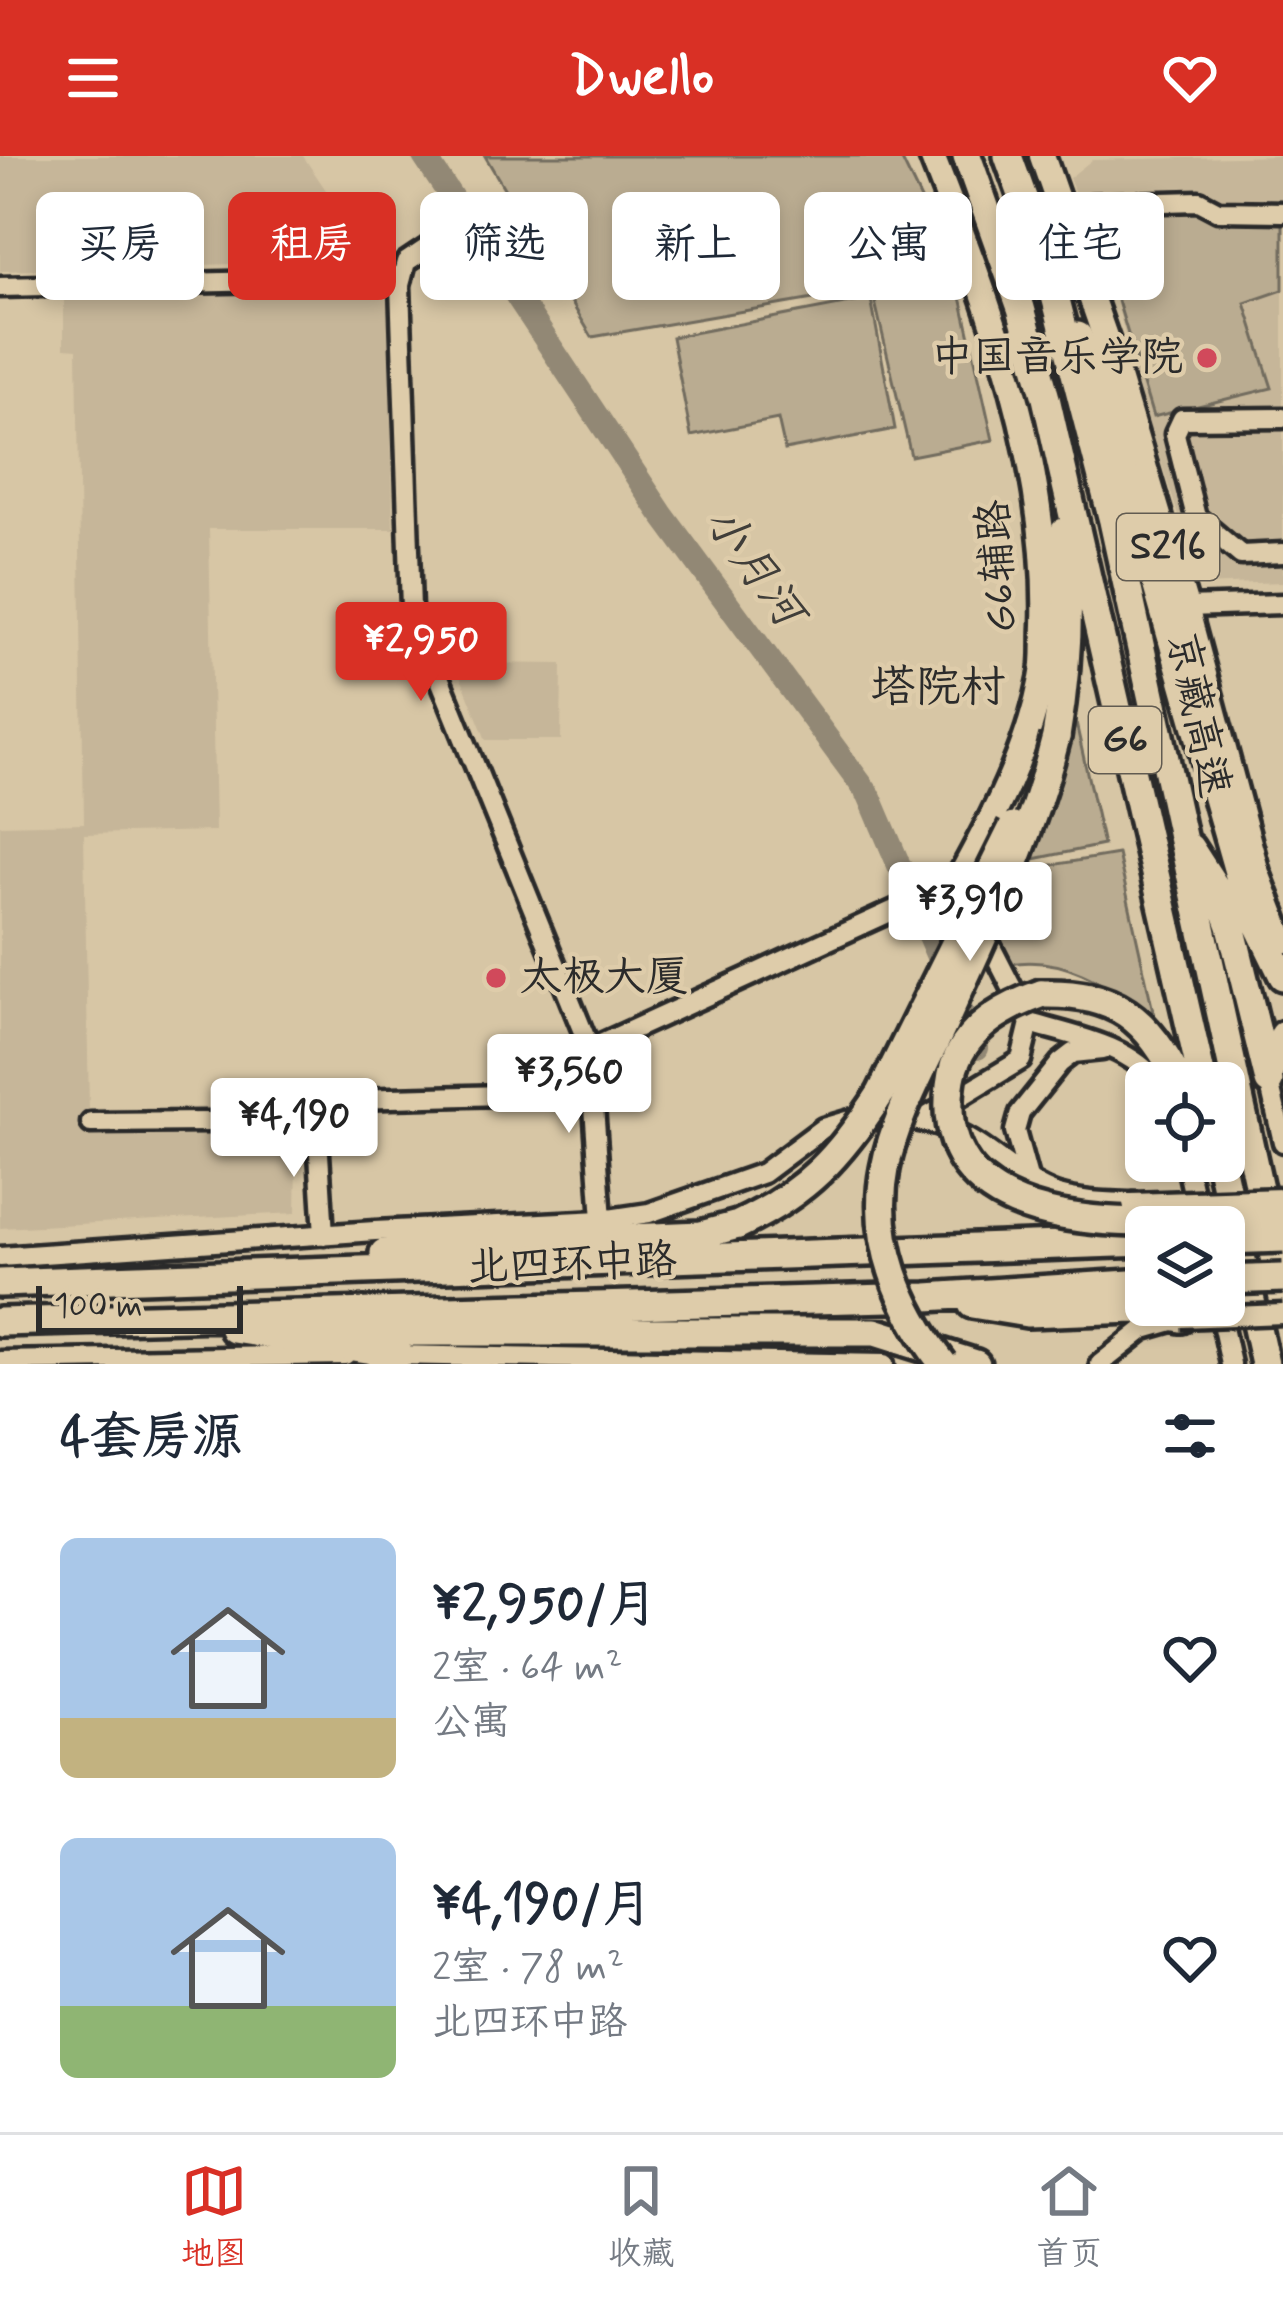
<!DOCTYPE html>
<html lang="zh">
<meta charset="utf-8">
<style>
:root{--surface:#fff;--page:#f2f2f3;--text:#1f2937;--muted:#747a83;--line:#e0e1e3;--accent:#d93025}
body{margin:0;font-family:Mynerve,"LXGW WenKai TC",sans-serif;background:var(--page);color:var(--text);height:100vh;display:flex;flex-direction:column;font-size:45px;white-space:nowrap}
*{box-sizing:border-box;margin:0}
p{font-size:39px;color:var(--muted)}
.icon{flex:none;width:66px;height:66px;fill:none;stroke:currentColor;stroke-width:2;stroke-linecap:round;stroke-linejoin:round}
.map{position:relative;height:1208px;overflow:hidden}
.drawer{display:flex;flex-direction:column;background:var(--surface);flex:1}
.drawer>*{flex:none}
.guide{position:absolute;left:36px;top:36px;width:1212px;height:108px;display:flex;gap:24px}
.buttons{position:absolute;left:1125px;top:906px;display:grid;gap:24px}
.buttons a{display:grid;place-items:center;width:120px;height:120px;border-radius:18px;background:var(--surface);box-shadow:0 6px 18px #0003;font-size:60px}
.scale{position:absolute;left:36px;bottom:30px;width:207px;box-sizing:border-box;padding-left:12px;border:6px solid #2b2b2b;border-top:0;font-size:33px;line-height:42px;white-space:nowrap;color:#2b2b2b;-webkit-text-stroke:9px #deccaa;paint-order:stroke}
.price{position:absolute;translate:-50% -102px;padding:0 27px;border-radius:12px;background:#fff;color:#222;font-size:39px;line-height:78px;filter:drop-shadow(0 3px 6px #0008)}
.price::after{content:'';position:absolute;left:50%;top:72px;width:36px;height:27px;margin-left:-18px;background:inherit;clip-path:polygon(0 0,100% 0,50% 100%)}
.price.active{background:var(--accent);color:#fff}
ul{padding:0;list-style:none}
li{display:flex;align-items:center;gap:36px;height:300px;padding:0 60px}
li span{display:grid;place-items:center;flex:none;width:336px;height:240px;border-radius:18px;color:#555}
li>.icon{margin-inline-start:auto}
span .icon{width:144px;height:144px;fill:#fffc;stroke-width:1}
li b{font-size:51px}
h2{display:flex;justify-content:space-between;align-items:center;height:144px;padding:0 60px;font-size:51px}
.chip{padding:0 42px;border-radius:18px;background:var(--surface);box-shadow:0 6px 18px #0003;font-size:42px;line-height:108px}
.chip.active{background:var(--accent);color:#fff}
header{display:flex;justify-content:space-between;align-items:center;height:156px;padding:0 60px;background:var(--accent);color:#fff;font-size:54px;font-weight:800}
.tabs{display:flex;justify-content:space-around;align-items:center;height:168px;border-top:3px solid var(--line);background:var(--surface);font-size:33px;color:var(--muted)}
.tabs a{display:grid;justify-items:center;gap:6px}
.tabs .active{color:var(--accent)}
.map>svg:first-child{display:block}
.built{fill:#c6b699}
.green{fill:#baac91;stroke:#726c5e;stroke-width:3}
.lines{fill:none;stroke-linecap:round;stroke-linejoin:round}
.river{stroke:#928874;stroke-width:24}
.minor-casing{stroke:#2b2b2b;stroke-width:27}
.major-casing{stroke:#2b2b2b;stroke-width:33}
.highway-casing{stroke:#2b2b2b;stroke-width:36}
.minor{stroke:#deccaa;stroke-width:18}
.major{stroke:#deccaa;stroke-width:24}
.highway{stroke:#deccaa;stroke-width:27}
.minor-bridge-casing{stroke:#2b2b2b;stroke-width:27;stroke-linecap:butt}
.highway-bridge-casing{stroke:#2b2b2b;stroke-width:36;stroke-linecap:butt}
.minor-bridge{stroke:#deccaa;stroke-width:18}
.highway-bridge{stroke:#deccaa;stroke-width:27}
.poi-dot{fill:#d1495b;stroke:#deccaa;stroke-width:4.5}
.labels{text-anchor:middle;dominant-baseline:central;stroke-width:9;stroke-linejoin:round;paint-order:stroke}
.shield{fill:#deccaa;stroke:#615b51;stroke-width:3}
.shield-label{font-size:39px;font-weight:bold;fill:#2b2b2b}
.poi-label{font-size:42px;fill:#2b2b2b;stroke:#deccaa;text-anchor:end}
.street-label{font-size:42px;fill:#2b2b2b;stroke:#deccaa}
.water-label{font-size:45px;font-style:italic;fill:#403e3a;stroke:#deccaa}
.neighbourhood-label{font-size:45px;fill:#2b2b2b;stroke:#deccaa}
</style>
<header><svg class="icon" aria-label="menu" viewBox="0 0 24 24"><path d="M4 6h16M4 12h16M4 18h16"/></svg>Dwello<svg class="icon" aria-label="heart" viewBox="0 0 24 24"><path d="M12 20l-8-8c-3-5 5-10 8-4 3-6 11-1 8 4z"/></svg></header>
<div class="map">
<svg width="1283" height="1208" viewBox="0 0 1283 1208">
<rect width="100%" height="100%" fill="#d7c6a5"/>
<filter id="ink" filterUnits="userSpaceOnUse"><feTurbulence type="fractalNoise" baseFrequency=".00833" numOctaves="2"/><feDisplacementMap in="SourceGraphic" scale="24" xChannelSelector="R" yChannelSelector="G"/><feConvolveMatrix kernelMatrix="1 2 1 2 8 2 1 2 1" color-interpolation-filters="sRGB"/></filter>
<g filter="url(#ink)">
<path class="built" d="M0,0H303L373,104L0,115Z
M1283,0V426L1201,429L1147,263L1115,140L1069,22L1092,4Z
M389,129L393,373H209L215,675L84,678L89,953L298,950L296,1057L0,1072V669L84,667L77,193L64,192V140Z
M455,507L562,508L561,584H486Z"/>
<path class="green" d="M485,0H900L955,114L993,284L911,300L872,133L592,181Z
M1200,49L1283,60V134L1245,147L1272,232L1153,261L1090,52Z
M871,143L895,273L785,294L778,263L691,280L672,181Z
M1076,567L1103,689L1034,703Z
M1118,698L1155,864C1111,833 1068,798 1010,808L999,777L1028,713Z"/>
<g class="lines">
<path class="river" d="M424,0L661,357L869,639L977,892"/>
<defs>
<path id="minor" d="M1092,48L1199,45L1218,55L1283,56
M433,88L406,106L400,129L411,452L590,893L602,1064
M0,131L402,122
M1283,262L1182,263L1175,278L1196,361L1241,399L1283,397
M1186,451L1283,448
M983,775L1030,867C1074,880 1129,889 1158,927
M590,893L958,725L962,735
M1269,925L1283,986
M891,961C913,964 934,966 954,976C991,992 1019,1026 1058,1039C1082,1046 1106,1046 1132,1047
M317,965L324,1079
M920,965L1021,904L1030,867
M91,967L317,965L315,944L543,938
M1186,1005L1198,1059
M1029,1026L1015,975L1020,957L1060,907L1073,897L1102,894
M0,1101L375,1075L602,1064L649,1057L763,1017L823,972L864,960
M1218,1149L1231,1208
M391,1199L884,1208
M0,1205L345,1199
M1100,1208L1144,1173L1172,1165"/>
<path id="major" d="M932,0C990,149 1050,307 1045,469C1044,487 1046,506 1042,523C1028,595 993,662 958,725
M1042,0L1110,195L1186,451L1257,717L1283,785
M1269,922L1283,878"/>
<path id="highway" d="M967,0L1021,152L1046,242L1203,927
M1008,0L1046,105L1113,365L1283,1142
M1078,180L1093,214L1141,374L1246,744L1283,820
M1056,581C1068,511 1071,446 1064,376
M1190,692L1219,737L1231,770L1269,925
M1041,838C1117,836 1147,862 1180,927
M1220,1005L1265,1208
M384,1097L440,1090L701,1079L738,1069
M0,1127L1146,1086
M972,1148L1027,1157L1135,1153L1181,1162
M0,1166L927,1141L1146,1127
M325,1169L368,1176H875L976,1208
M234,1173L399,1198"/>
</defs>
<use href="#minor" class="minor-casing"/>
<use href="#major" class="major-casing"/>
<use href="#highway" class="highway-casing"/>
<use href="#minor" class="minor"/>
<use href="#major" class="major"/>
<use href="#highway" class="highway"/>
<defs>
<path id="minor-bridge" d="M1132,1047L1283,1042
M1181,1162L1283,1158"/>
<path id="highway-bridge" d="M1041,838C998,853 955,879 950,930C930,1101 1180,1064 1283,1060
M738,1069C807,1037 840,1000 881,937L1013,671
M1224,1084L1283,1082
M1224,1124L1283,1122
M943,1208C901,1153 871,1084 885,1013C894,964 922,914 943,869C986,774 1031,682 1056,581"/>
</defs>
<use href="#minor-bridge" class="minor-bridge-casing"/>
<use href="#highway-bridge" class="highway-bridge-casing"/>
<use href="#minor-bridge" class="minor-bridge"/>
<use href="#highway-bridge" class="highway-bridge"/>
</g>
</g>
<g class="poi-dot">
<circle cx="1207" cy="202" r="12"/>
<circle cx="496" cy="822" r="12"/>
</g>
<g class="labels">
<g class="shield">
<rect x="1117" y="358" width="102" height="66" rx="9"/>
<rect x="1089" y="551" width="72" height="66" rx="9"/>
</g>
<g class="shield-label">
<text x="1168" y="391">S216</text>
<text x="1125" y="584">G6</text>
</g>
<g class="poi-label">
<text x="1183" y="202">中国音乐学院</text>
<text x="520" y="822" text-anchor="start">太极大厦</text>
</g>
<g class="street-label">
<text transform="translate(999 410) rotate(-94)">G6辅路</text>
<text transform="translate(1197 559) rotate(78)">京藏高速</text>
<text transform="translate(572 1109) rotate(-2)">北四环中路</text>
</g>
<g class="water-label">
<text transform="translate(753 411) rotate(54)">小月河</text>
</g>
<g class="neighbourhood-label">
<text x="938" y="532">塔院村</text>
</g>
</g>
</svg>
<div class="buttons">
<a><svg class="icon" aria-label="locate" viewBox="0 0 24 24"><circle cx="12" cy="12" r="6"/><path d="M12 2v4M12 18v4M2 12h4M18 12h4"/></svg></a>
<a><svg class="icon" aria-label="layers" viewBox="0 0 24 24"><path d="M12 4l9 5-9 5-9-5zM3 14l9 5 9-5"/></svg></a>
</div>
<div class="scale">100 m</div>
<b class="price active" style="left:421px;top:548px">¥2,950</b>
<b class="price" style="left:970px;top:808px">¥3,910</b>
<b class="price" style="left:569px;top:980px">¥3,560</b>
<b class="price" style="left:294px;top:1024px">¥4,190</b>
<div class="guide">
<a class="chip">买房</a>
<a class="chip active">租房</a>
<a class="chip">筛选</a>
<a class="chip">新上</a>
<a class="chip">公寓</a>
<a class="chip">住宅</a>
</div>
</div>
<section class="drawer">
<h2>4套房源<svg class="icon" aria-label="filters" viewBox="0 0 24 24"><path d="M4 7h16M4 17h16"/><circle cx="9" cy="7" r="2"/><circle cx="15" cy="17" r="2"/></svg></h2>
<ul>
<li><span style="background:linear-gradient(#a9c7e8 75%,#c2b280 0)"><svg class="icon" aria-label="home" viewBox="0 0 24 24"><path d="M3 11l9-7 9 7M6 9v11h12V9"/></svg></span><div><b>¥2,950/月</b><p>2室 · 64 m²</p><p>公寓</p></div><svg class="icon" aria-label="heart" viewBox="0 0 24 24"><path d="M12 20l-8-8c-3-5 5-10 8-4 3-6 11-1 8 4z"/></svg></li>
<li><span style="background:linear-gradient(#a9c7e8 70%,#8fb573 0)"><svg class="icon" aria-label="home" viewBox="0 0 24 24"><path d="M3 11l9-7 9 7M6 9v11h12V9"/></svg></span><div><b>¥4,190/月</b><p>2室 · 78 m²</p><p>北四环中路</p></div><svg class="icon" aria-label="heart" viewBox="0 0 24 24"><path d="M12 20l-8-8c-3-5 5-10 8-4 3-6 11-1 8 4z"/></svg></li>
</ul>
</section>
<nav class="tabs">
<a class="active"><svg class="icon" aria-label="map" viewBox="0 0 24 24"><path d="M3 6l6-2 6 2 6-2v14l-6 2-6-2-6 2zM9 4v14M15 6v14"/></svg>地图</a>
<a><svg class="icon" aria-label="saved" viewBox="0 0 24 24"><path d="M7 4h10v16l-5-4-5 4z"/></svg>收藏</a>
<a><svg class="icon" aria-label="home" viewBox="0 0 24 24"><path d="M3 11l9-7 9 7M6 9v11h12V9"/></svg>首页</a>
</nav>
